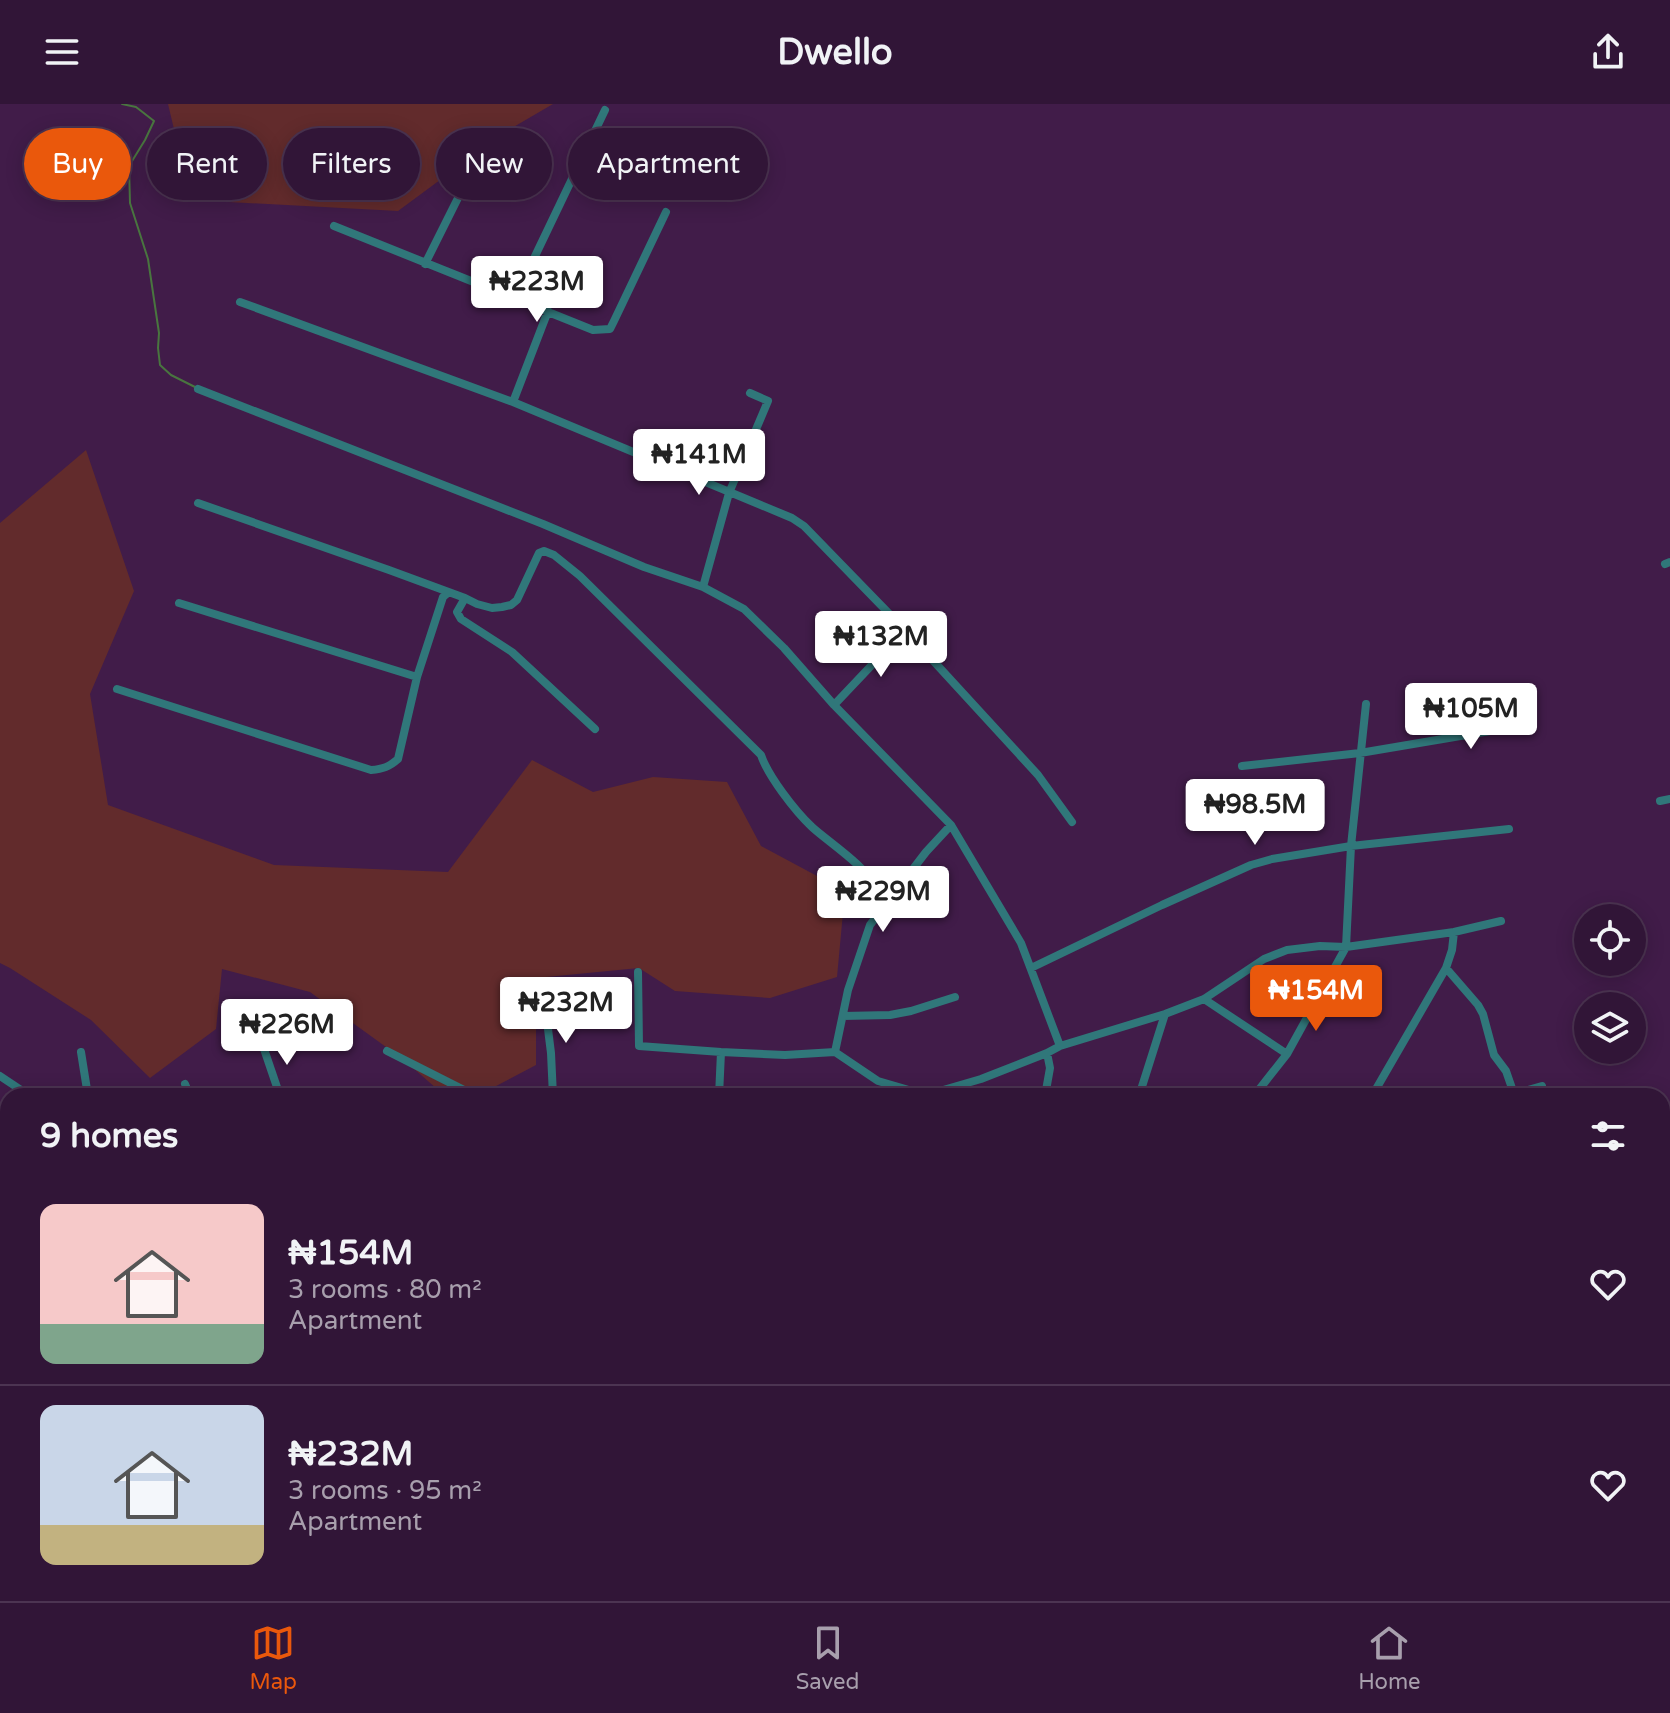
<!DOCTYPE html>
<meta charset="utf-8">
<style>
:root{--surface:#311537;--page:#391e3f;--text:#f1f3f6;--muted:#a89fad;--line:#4c3452;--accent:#ea580c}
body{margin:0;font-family:"Varela Round",sans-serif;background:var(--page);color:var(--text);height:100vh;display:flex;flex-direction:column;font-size:30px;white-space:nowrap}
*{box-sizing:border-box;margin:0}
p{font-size:26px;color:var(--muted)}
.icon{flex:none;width:44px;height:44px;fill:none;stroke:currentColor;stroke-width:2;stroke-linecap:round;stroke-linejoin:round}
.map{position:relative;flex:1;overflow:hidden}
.details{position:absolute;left:0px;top:984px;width:1670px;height:514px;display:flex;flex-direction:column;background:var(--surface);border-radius:24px 24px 0 0;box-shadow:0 4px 20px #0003,0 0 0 2px var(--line)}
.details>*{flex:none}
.banner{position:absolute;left:24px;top:24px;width:800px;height:72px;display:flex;gap:16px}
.tools{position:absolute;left:1574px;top:800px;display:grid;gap:16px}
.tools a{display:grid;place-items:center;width:72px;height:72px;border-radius:50%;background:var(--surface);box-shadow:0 4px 20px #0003,0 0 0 2px var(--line);font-size:40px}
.price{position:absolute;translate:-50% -68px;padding:0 18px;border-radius:8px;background:#fff;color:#222;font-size:26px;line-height:52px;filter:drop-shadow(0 2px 4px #0008)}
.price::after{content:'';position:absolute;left:50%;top:48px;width:24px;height:18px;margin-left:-12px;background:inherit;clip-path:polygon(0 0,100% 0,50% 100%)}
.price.active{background:var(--accent);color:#fff}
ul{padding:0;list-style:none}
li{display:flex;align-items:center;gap:24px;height:200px;padding:0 40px}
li+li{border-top:2px solid var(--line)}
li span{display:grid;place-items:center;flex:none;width:224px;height:160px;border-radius:16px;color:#555}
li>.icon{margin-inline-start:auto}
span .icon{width:96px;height:96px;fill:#fffc;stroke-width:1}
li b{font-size:34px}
h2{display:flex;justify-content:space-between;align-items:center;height:96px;padding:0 40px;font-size:34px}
.chip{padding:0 28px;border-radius:36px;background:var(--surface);box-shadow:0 4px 20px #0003,0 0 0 2px var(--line);font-size:28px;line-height:72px}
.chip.active{background:var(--accent);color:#fff}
header{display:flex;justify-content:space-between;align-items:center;height:104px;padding:0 40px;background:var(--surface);font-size:36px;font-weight:700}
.dock{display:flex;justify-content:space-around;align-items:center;height:112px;border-top:2px solid var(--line);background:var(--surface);font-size:22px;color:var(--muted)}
.dock a{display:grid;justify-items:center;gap:4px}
.dock .active{color:var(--accent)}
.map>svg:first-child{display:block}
.green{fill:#622b2c}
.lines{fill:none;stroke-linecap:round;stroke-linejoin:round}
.stream{stroke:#49753f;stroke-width:2}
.street{stroke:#30777a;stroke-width:8}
</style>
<header><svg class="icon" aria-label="menu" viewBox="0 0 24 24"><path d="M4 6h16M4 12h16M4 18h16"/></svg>Dwello<svg class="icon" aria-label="share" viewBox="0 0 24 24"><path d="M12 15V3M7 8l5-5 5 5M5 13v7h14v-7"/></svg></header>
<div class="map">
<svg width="1670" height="1497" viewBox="0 0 1670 1497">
<rect width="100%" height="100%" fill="#411c49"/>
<path class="green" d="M168,0H553L505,28L398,107L191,96Z
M86,346L134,487L90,590L108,701L274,761L448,768L532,656L593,688L653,673L727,678L761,742L845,787L837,873L770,894L675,887L639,864L536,874V961L477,992H445L404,956L310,888L222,865L216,925L150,974L91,916L10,864L0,859V419Z"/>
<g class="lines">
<path class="stream" d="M122,0L136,3L154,17L145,36L129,62L130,99L148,155L159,229L158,244L160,261L171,271L197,284"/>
<path class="street" d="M334,122L593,226L610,225L614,217L666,108
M425,160L482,46
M515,194L605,6
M240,198L513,298L792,414L804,422L905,526L1038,671L1072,718
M198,285L543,420L644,463L703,483L744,505L784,544L834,601L951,721L1021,839L1060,942
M513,298L548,207
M198,399L389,466L465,494L477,500L492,504L502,503L511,501L517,496L539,449L544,447L554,451L580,472L761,651C768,672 795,707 812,723C827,737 869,764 875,784C878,791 878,801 879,809
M1665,460L1670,458
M703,483L729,389L768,297L750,289
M465,494L457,508L461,515L512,548L595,625
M179,499L417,573
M117,585L371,666C383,665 389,663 398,655L417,573L443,493L448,489
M834,601L905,526
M1242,662L1360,649L1490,627
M1660,697L1670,695
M1031,864L1162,801L1251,761L1272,755L1351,742L1509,725
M1446,864L1478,901L1483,910L1494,951L1506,967L1514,990
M638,868L639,942L721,948L785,951L835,948L878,977L926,991L981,975L1047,949L1060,942L1165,910L1204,895L1264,855L1287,846L1320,842L1346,843L1454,828L1501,817
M544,893L551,949L553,992
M1204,895L1287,950
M843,912L890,911L911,907L955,893
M264,945L280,992
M387,947L476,992
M81,948L88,992
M835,948L848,886L870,821L926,748L951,721
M0,972L30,992
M185,980L190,992
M719,992L721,948
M1045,992L1050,964L1047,949
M1139,992L1165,910
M1254,992L1287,950L1346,843L1351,742L1366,600
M1372,992L1446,864L1452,846L1454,828
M1508,992L1542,982
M0,1096H8
M1662,1178H1670
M0,1264L8,1251
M0,1280L8,1285
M0,1398L8,1404
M1662,1444L1670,1428
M0,1452L8,1439
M688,1490L702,1497
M828,1490L832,1497
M957,1490L967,1497
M1300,1490L1320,1497
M1484,1490L1492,1496
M452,1497L457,1490
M546,1497L549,1490
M657,1497L661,1490
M917,1497L922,1490
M1035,1497L1040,1490
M1160,1497L1165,1490
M1636,1497L1640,1490"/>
</g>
</svg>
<div class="tools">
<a><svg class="icon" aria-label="locate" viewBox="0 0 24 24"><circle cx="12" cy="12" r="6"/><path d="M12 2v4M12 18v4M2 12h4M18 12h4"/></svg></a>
<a><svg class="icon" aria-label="layers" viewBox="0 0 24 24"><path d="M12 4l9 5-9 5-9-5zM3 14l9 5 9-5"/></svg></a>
</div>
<b class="price" style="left:537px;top:220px">₦223M</b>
<b class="price" style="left:699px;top:393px">₦141M</b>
<b class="price" style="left:881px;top:575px">₦132M</b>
<b class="price" style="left:1471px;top:647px">₦105M</b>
<b class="price" style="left:1255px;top:743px">₦98.5M</b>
<b class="price" style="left:883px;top:830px">₦229M</b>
<b class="price active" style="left:1316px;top:929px">₦154M</b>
<b class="price" style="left:566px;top:941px">₦232M</b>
<b class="price" style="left:287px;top:963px">₦226M</b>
<div class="banner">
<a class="chip active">Buy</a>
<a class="chip">Rent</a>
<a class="chip">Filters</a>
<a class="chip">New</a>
<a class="chip">Apartment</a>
</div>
<section class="details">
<h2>9 homes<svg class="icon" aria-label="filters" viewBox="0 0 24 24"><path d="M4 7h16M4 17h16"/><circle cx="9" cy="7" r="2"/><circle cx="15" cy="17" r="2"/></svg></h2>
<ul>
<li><span style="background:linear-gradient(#f6c9c9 75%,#7fa58c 0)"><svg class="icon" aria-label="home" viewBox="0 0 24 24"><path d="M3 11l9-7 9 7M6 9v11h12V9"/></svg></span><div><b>₦154M</b><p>3 rooms · 80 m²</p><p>Apartment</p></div><svg class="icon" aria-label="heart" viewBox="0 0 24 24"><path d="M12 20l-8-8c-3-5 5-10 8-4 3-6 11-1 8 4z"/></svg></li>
<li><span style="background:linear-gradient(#c9d6e8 75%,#c2b280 0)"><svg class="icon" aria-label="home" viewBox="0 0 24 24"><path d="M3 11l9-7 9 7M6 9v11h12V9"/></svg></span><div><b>₦232M</b><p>3 rooms · 95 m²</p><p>Apartment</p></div><svg class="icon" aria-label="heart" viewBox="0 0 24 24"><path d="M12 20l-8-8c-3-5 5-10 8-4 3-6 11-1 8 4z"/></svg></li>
</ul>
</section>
</div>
<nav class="dock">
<a class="active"><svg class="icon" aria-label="map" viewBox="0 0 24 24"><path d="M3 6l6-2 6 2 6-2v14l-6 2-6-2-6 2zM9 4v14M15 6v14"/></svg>Map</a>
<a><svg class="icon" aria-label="saved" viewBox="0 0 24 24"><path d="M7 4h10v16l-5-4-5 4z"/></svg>Saved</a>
<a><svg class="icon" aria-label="home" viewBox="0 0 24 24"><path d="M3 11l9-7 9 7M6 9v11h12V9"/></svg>Home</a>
</nav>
